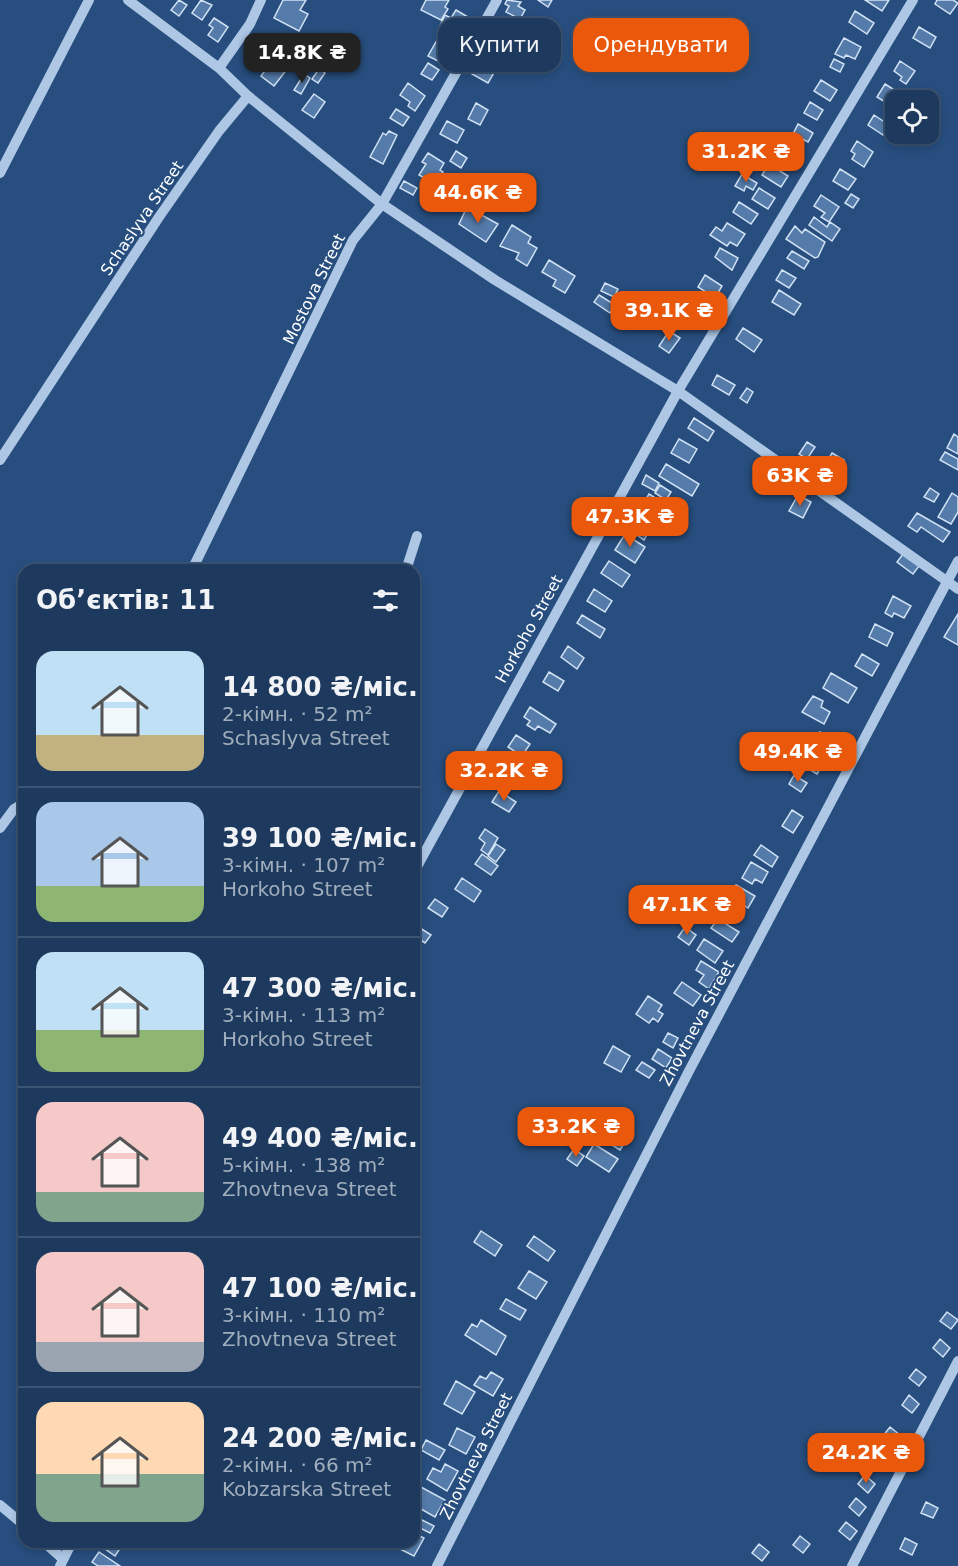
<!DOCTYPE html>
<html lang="uk">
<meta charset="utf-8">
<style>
:root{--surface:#1d3a5e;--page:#2a4567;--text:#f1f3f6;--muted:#a0adbc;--line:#3b5473;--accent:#ea580c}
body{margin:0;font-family:"DejaVu Sans",sans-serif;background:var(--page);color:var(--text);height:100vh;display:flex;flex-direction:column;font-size:22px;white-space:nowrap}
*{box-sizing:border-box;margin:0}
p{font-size:20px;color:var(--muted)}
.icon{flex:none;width:33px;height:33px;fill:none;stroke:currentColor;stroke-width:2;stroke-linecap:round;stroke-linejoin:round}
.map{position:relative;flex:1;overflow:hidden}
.sheet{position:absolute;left:18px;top:564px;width:402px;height:984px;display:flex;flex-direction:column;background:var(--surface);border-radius:18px;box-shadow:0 3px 9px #0003,0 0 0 2px var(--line)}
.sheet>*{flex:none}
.banner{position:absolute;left:438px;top:18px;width:429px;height:54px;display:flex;gap:12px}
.controls{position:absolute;left:885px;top:90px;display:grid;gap:12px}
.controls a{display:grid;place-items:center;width:54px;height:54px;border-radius:12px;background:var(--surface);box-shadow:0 3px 9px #0003,0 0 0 2px var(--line);font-size:30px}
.price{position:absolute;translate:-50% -51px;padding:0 14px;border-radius:12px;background:var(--accent);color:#fff;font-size:20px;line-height:39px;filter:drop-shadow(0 2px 3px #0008)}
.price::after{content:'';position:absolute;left:50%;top:36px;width:18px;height:14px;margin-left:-9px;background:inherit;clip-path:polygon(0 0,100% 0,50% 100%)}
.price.active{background:#222;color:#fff}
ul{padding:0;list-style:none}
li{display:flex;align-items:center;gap:18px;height:150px;padding:0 18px}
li+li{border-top:2px solid var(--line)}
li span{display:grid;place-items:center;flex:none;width:168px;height:120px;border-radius:18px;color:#555}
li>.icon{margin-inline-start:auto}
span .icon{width:72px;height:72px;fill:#fffc;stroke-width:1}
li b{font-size:26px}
h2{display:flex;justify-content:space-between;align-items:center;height:72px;padding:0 18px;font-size:26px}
.pill{padding:0 21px;border-radius:18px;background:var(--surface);box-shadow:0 3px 9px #0003,0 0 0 2px var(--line);font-size:21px;line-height:54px}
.pill.active{background:var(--accent);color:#fff}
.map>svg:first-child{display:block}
.building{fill:#547ba9;stroke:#d0e1f4;stroke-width:1.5}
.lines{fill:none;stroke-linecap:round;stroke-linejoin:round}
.minor{stroke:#adc7e5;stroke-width:10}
.labels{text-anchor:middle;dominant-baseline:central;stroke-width:4.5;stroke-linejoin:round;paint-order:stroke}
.street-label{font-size:16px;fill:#fff;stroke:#274e7e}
</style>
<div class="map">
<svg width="958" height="1566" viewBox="0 0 958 1566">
<rect width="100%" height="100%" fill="#274e7e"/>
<path class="building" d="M179,0L187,5L179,16L171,10Z
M201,0L212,5L202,20L192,13Z
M283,0H306L300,10L308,14L299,31L274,18Z
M426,0H449L445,7L448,9L441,20L421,10Z
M507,0L521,2L518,6L525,10L520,19L506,12L509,6L505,4Z
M538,0H552L548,7Z
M865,0H889L882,11Z
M937,0H953L958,3L950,14L935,4Z
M456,10L468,17L458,36L440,26L445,15L451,18Z
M855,11L874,23L867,34L849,22Z
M214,18L228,27L218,42L208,35L213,28L209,25Z
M919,27L936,37L930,48L913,38Z
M844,38L861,47L855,59L846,55L844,58L835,54Z
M437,40L450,48L442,63L428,56Z
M261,41L271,48L265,56L256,49Z
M485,43L515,57L510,67L480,53Z
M269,54L288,68L274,86L261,76L267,68L262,64Z
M834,59L844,64L840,72L830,67Z
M900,61L915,71L906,84L900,80L902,77L894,71Z
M479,62L495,71L488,83L472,74Z
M428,63L439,70L432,80L421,74Z
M319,69L325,73L318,83L312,79Z
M304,74L310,78L301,94L294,90Z
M821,80L837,90L830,101L814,91Z
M408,83L425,96L415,111L408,106L410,102L400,95Z
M885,84L904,96L901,100H896V109L877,97Z
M314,94L325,102L314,118L302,110Z
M810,102L823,110L817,120L804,113Z
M476,103L488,110L480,125L468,119Z
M396,109L409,117L403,126L390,118Z
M874,115L889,125L883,135L868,125Z
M447,121L464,130L457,143L440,134Z
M798,124L813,133L808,142L793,134Z
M891,126L896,129V134H902L896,141L886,134Z
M389,131L397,135L383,164L370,157L383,133L386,135Z
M785,141L802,152L794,164L787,159L784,164L774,158Z
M857,141L873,152L864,167L852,159L855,154L851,151Z
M456,151L467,158L461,168L450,161Z
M428,153L444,163L440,170L443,172L435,184L419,175L426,164L422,162Z
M769,164L788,176L781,187L762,175Z
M840,169L856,179L848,190L833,181Z
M742,174L757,183L753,190L746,186L744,191L735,186Z
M404,181L417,188L413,195L400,188Z
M759,188L775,198L768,209L752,199Z
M851,194L859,199L853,208L845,203Z
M821,195L839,207L829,222L821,217L825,213L814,206Z
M739,202L758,214L751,224L733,212Z
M467,207L498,224L486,242L459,224Z
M814,217L827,227L830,222L840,229L832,241L809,225Z
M727,223L745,234L737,246L730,242L727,246L710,235L716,227L722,231Z
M512,225L531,237L528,243L537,248L527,266L516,259L519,253L500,246Z
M795,226L802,233L805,229L825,242L818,257L815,258L786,239Z
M720,248L738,258L732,270L715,257Z
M792,251L809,261L804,269L787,258Z
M549,260L575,276L565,293L553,286L556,280L542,272Z
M782,270L796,278L789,288L776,280Z
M705,275L722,286L715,298L698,287Z
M605,283L618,289L614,297L601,291Z
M779,290L801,304L794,315L772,302Z
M599,295L615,305L610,313L594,302Z
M702,307L714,315L709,322L697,315Z
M743,328L762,340L754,352L736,339Z
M669,331L680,338L669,353L659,346Z
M717,375L735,385L729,395L712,385Z
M747,388L753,392L747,403L740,398Z
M694,418L714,431L708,441L688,428Z
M954,434L958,437V454L947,448Z
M679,439L697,449L689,463L671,453Z
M807,442L815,447L807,459L799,454Z
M945,452L958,459V470L940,460Z
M832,453L844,460L835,475L823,468Z
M666,464L699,484L692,496L659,476Z
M646,475L659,483L655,491L642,484Z
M660,485L671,492L666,500L655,493Z
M930,488L939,494L934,502L924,497Z
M952,493L958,497V512L951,524L938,517Z
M649,494L670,507L662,520L641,507Z
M798,495L811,502L803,518L789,511Z
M917,513L950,532L943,542L921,527L917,532L908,526Z
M636,523L649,531L644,540L631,531Z
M625,534L645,547L635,563L615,550Z
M903,554L919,566L913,574L897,562Z
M609,561L630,575L622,587L601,573Z
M594,589L612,601L605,612L587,601Z
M893,596L911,606L904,618L894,613L892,617L885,613Z
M958,614V645L944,637Z
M582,615L605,629L600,638L577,623Z
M875,624L893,633L887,646L869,637Z
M568,646L584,658L577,669L561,657Z
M862,654L879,664L872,676L855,666Z
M549,672L564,681L558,691L543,682Z
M831,673L857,688L848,703L823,688Z
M813,696L823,701L821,707L830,712L824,724L802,712Z
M530,707L556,724L550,733L538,726L535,730L527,725L530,721L524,717Z
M820,732L838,742L832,754L813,743Z
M516,735L530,744L522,756L508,747Z
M806,754L823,764L817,774L800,764Z
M502,757L517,766L510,777L495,768Z
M794,775L807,783L801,792L789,784Z
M499,791L516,802L509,812L492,802Z
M792,810L803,817L793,833L782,826Z
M485,829L498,838L488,855L481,850L485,843L479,838Z
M496,844L505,850L496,862L488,856Z
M761,845L778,857L772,867L754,855Z
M482,854L498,866L491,875L475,864Z
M751,862L768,872L762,883L755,879L752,884L742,878Z
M462,878L481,891L474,902L455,889Z
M736,885L755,896L748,908L742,904L739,908L734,905L736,901L729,897Z
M435,899L448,908L442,917L428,908Z
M721,900L733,908L726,918L714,911Z
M718,919L739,932L732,942L711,928Z
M417,926L431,935L425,943L414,936Z
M685,927L696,935L689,945L678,937Z
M704,939L723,951L715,963L697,950Z
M414,960L421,964L414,975Z
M701,961L719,972L709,989L699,982L704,975L696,970Z
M682,982L701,995L693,1006L674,993Z
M648,996L662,1005L658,1011L663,1014L658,1022L653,1018L649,1023L636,1014Z
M668,1033L678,1038L673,1048L663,1042Z
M613,1046L630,1056L621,1072L604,1063Z
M658,1049L672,1058L666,1068L652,1059Z
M642,1062L655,1070L649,1078L636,1070Z
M617,1121L632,1131L620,1150L605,1141Z
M586,1124L603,1134L598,1141L582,1131Z
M594,1144L618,1159L609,1172L586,1157Z
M574,1149L584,1156L577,1166L567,1159Z
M481,1231L502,1245L495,1256L474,1242Z
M534,1236L555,1251L548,1261L527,1246Z
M529,1271L547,1282L536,1299L518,1288Z
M506,1299L526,1310L520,1320L500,1309Z
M947,1312L958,1320L951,1329L940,1321Z
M481,1320L506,1336L496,1355L465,1335L472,1324L477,1327Z
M940,1339L950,1348L943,1357L933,1348Z
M916,1369L926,1377L919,1386L909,1378Z
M491,1372L503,1379L493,1396L474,1385L480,1376L486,1379Z
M456,1381L475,1392L462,1414L444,1404Z
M909,1395L919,1404L912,1413L902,1405Z
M890,1427L900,1435L893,1444L883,1436Z
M457,1428L475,1437L466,1454L449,1445Z
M426,1440L445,1450L439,1460L421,1450Z
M880,1446L890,1454L883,1463L872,1455Z
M445,1464L458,1471L447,1491L427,1479L433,1468L441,1472Z
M865,1475L875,1484L868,1493L858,1484Z
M419,1486L445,1500L435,1517L414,1505V1496Z
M856,1498L866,1507L859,1516L849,1507Z
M926,1502L938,1508L933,1518L921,1513Z
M414,1508L420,1511L414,1521Z
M418,1518L434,1526L430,1533L414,1525Z
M846,1522L857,1531L850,1540L839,1531Z
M414,1533L424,1538L414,1556L390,1544L414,1542Z
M800,1536L810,1544L803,1553L793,1545Z
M905,1538L917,1544L912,1555L900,1549Z
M104,1542H114L121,1547L115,1556L101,1546Z
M759,1544L769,1552L762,1561L752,1553Z
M99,1552L120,1566H98L92,1562Z"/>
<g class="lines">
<path class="minor" d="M128,0L219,68
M248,96L382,204L495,280L678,391L958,589
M0,173L89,0
M0,460L159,217L219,131L248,96L219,68L250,24L261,0
M192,570L353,240L382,204L497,0
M406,570L417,536
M0,828L14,809L24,803
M414,872L678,391L913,0
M0,1505L24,1525
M44,1542L63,1559
M60,1566L72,1542
M437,1566L689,1071L958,561
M852,1566L958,1361"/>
</g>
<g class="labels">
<g class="street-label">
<text transform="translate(142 218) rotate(-56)">Schaslyva Street</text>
<text transform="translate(314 289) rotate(-64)">Mostova Street</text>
<text transform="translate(529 629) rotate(-61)">Horkoho Street</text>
<text transform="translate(697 1023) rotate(-62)">Zhovtneva Street</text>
<text transform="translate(476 1456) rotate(-63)">Zhovtneva Street</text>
</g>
</g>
</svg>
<div class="controls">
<a><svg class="icon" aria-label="locate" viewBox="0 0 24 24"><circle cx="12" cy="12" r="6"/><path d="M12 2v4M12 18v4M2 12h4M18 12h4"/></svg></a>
</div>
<b class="price active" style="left:302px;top:84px">14.8K ₴</b>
<b class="price" style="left:746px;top:183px">31.2K ₴</b>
<b class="price" style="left:478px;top:224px">44.6K ₴</b>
<b class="price" style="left:669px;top:342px">39.1K ₴</b>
<b class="price" style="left:800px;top:507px">63K ₴</b>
<b class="price" style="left:630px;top:548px">47.3K ₴</b>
<b class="price" style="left:798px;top:783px">49.4K ₴</b>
<b class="price" style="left:504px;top:802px">32.2K ₴</b>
<b class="price" style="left:687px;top:936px">47.1K ₴</b>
<b class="price" style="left:576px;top:1158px">33.2K ₴</b>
<b class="price" style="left:866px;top:1484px">24.2K ₴</b>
<div class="banner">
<a class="pill">Купити</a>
<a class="pill active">Орендувати</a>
</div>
<section class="sheet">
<h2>Об’єктів: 11<svg class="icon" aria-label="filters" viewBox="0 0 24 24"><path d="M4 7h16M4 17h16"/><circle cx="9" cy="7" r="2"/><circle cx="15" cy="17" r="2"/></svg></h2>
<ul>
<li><span style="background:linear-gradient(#bfe0f5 70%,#c2b280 0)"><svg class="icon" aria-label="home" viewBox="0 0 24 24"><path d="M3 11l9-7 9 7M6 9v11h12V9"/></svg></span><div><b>14 800 ₴/міс.</b><p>2-кімн. · 52 m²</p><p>Schaslyva Street</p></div></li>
<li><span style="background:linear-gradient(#a9c7e8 70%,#8fb573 0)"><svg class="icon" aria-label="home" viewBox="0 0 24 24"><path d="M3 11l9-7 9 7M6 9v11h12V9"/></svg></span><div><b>39 100 ₴/міс.</b><p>3-кімн. · 107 m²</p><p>Horkoho Street</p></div></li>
<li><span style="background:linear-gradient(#bfe0f5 65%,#8fb573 0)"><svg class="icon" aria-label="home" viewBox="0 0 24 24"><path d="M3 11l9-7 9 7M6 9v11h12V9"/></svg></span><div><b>47 300 ₴/міс.</b><p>3-кімн. · 113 m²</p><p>Horkoho Street</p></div></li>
<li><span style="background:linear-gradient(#f6c9c9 75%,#7fa58c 0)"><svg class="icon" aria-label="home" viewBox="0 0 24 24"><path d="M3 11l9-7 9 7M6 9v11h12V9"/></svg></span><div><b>49 400 ₴/міс.</b><p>5-кімн. · 138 m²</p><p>Zhovtneva Street</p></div></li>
<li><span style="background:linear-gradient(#f6c9c9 75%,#9aa5b1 0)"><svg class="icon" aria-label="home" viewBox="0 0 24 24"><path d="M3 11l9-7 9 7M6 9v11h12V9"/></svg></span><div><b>47 100 ₴/міс.</b><p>3-кімн. · 110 m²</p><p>Zhovtneva Street</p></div></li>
<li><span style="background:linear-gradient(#ffd9b3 60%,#7fa58c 0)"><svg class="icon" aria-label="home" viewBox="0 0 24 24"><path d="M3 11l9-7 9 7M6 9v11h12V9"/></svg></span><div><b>24 200 ₴/міс.</b><p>2-кімн. · 66 m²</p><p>Kobzarska Street</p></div></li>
</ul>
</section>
</div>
